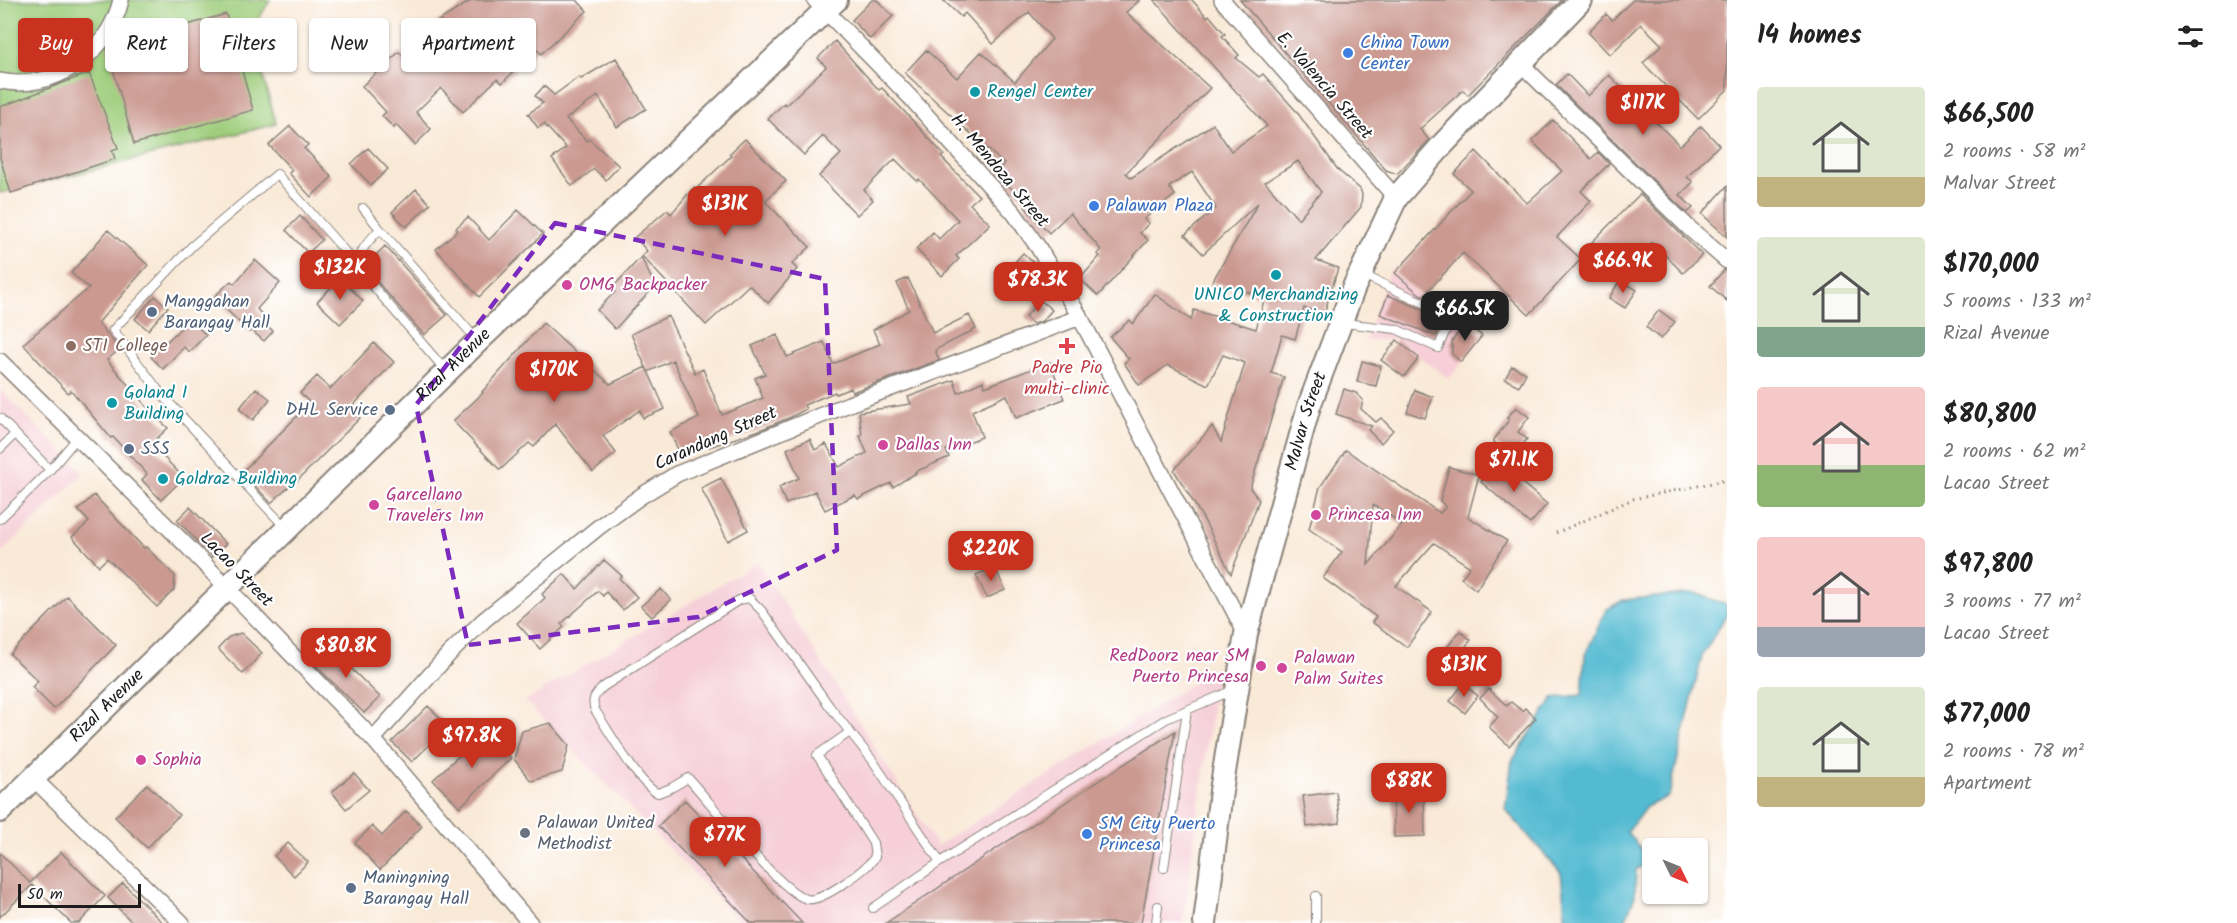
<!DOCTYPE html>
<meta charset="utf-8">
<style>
:root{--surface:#fff;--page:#f2f2f2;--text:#222;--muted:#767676;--accent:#c8321e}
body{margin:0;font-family:Kalam,sans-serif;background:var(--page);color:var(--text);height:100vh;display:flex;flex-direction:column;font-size:22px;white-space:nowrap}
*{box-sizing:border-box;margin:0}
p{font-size:20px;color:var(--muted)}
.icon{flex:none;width:33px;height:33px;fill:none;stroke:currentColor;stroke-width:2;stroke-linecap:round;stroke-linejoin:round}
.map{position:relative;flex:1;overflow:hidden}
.panel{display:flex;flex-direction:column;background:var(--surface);width:510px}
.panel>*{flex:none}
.guide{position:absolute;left:18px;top:18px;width:570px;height:54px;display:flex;gap:12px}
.needle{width:39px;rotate:133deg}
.controls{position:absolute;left:1642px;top:838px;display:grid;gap:12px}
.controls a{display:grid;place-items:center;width:66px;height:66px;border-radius:6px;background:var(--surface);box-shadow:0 2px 4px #0004;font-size:30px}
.scale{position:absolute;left:18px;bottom:15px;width:123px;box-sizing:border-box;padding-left:6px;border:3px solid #1c1c1c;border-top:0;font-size:16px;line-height:21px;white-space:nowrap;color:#1c1c1c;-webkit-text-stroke:4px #fff;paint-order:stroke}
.price{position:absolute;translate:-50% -51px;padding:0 14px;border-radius:12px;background:var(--accent);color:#fff;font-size:20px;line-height:39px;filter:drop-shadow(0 2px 3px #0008)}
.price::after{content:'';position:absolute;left:50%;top:36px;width:18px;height:14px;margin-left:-9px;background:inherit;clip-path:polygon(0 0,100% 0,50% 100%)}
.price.selected{background:#222;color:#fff}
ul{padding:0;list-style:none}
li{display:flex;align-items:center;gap:18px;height:150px;padding:0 30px}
li span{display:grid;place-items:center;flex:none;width:168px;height:120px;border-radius:6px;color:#555}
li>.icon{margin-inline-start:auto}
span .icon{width:72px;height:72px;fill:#fffc;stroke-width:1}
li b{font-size:26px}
h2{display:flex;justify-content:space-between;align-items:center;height:72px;padding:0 30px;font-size:26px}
.chip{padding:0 21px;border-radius:6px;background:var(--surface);box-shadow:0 2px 4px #0004;font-size:21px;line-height:54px}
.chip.selected{background:var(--accent);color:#fff}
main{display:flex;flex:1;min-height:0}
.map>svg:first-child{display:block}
.built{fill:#f6cfd8}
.green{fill:#9fce7d;stroke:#5e754c;stroke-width:1.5}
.water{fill:#53bad1;stroke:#386b76;stroke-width:1.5}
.building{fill:#cb9990;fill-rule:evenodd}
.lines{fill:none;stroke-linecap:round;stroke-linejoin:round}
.service-casing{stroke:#8a827a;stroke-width:10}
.minor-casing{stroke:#8a827a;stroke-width:18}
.secondary-casing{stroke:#8a827a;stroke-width:26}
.path{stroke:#8a827a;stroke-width:3;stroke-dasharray:1.5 4.5;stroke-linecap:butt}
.service{stroke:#fff;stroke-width:8}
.minor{stroke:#fff;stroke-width:15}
.secondary{stroke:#fff;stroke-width:22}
.marked{fill:none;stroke:#7b2cbf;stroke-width:4.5;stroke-dasharray:12 8;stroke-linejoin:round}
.shop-dot{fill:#3f7fe0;stroke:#fff;stroke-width:2}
.culture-dot{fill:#0f9aa8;stroke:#fff;stroke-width:2}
.hotel-dot{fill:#d1479c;stroke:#fff;stroke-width:2}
.service-dot{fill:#5c6f8a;stroke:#fff;stroke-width:2}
.education-dot{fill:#8d6e63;stroke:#fff;stroke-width:2}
.health-dot{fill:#e0444e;stroke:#fff;stroke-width:2}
.worship-dot{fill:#6b7280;stroke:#fff;stroke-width:2}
.labels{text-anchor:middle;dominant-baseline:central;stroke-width:4.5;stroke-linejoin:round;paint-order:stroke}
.shop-label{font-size:18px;fill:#366cbe;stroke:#fff;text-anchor:start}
.street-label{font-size:18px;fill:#1c1c1c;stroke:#fff}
.culture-label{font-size:18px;fill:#0d838f;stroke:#fff;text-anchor:start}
.hotel-label{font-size:18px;fill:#b23c85;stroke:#fff;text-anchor:start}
.service-label{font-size:18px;fill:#4e5e75;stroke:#fff;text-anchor:start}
.education-label{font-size:18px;fill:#785e54;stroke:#fff;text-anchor:start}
.health-label{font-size:18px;fill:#be3a42;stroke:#fff}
.worship-label{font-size:18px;fill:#5b616d;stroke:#fff;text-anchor:start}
</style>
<main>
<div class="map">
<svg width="1727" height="923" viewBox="0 0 1727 923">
<rect width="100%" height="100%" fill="#fff"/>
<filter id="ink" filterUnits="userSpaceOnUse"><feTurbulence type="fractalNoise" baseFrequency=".0167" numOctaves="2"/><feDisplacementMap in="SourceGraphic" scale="12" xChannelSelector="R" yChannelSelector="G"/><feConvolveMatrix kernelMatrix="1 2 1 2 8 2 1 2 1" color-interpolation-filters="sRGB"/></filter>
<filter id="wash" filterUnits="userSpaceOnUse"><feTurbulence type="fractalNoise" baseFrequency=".008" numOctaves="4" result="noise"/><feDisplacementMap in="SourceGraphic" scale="24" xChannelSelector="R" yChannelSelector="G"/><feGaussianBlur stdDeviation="1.35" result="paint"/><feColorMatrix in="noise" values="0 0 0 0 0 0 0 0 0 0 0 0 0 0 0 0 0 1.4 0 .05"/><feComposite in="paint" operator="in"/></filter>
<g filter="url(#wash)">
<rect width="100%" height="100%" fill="#f9e9d7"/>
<path class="built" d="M1390,269L1422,298L1458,315L1484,335L1449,379L1396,339L1365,341Z
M0,390L84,473L0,554Z
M758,562L937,846L1218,667L1183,923H742L525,701Z"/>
<path class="green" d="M0,0H270L251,32L276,124L0,193Z"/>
<path class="water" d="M1694,593L1727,605V616L1725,617L1702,656L1669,796L1646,807L1627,832L1650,860L1636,870L1635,896L1624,923H1566L1561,873L1505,809L1512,761L1553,698L1582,695L1585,655L1606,610L1623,600Z"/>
<g id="blocks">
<path class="building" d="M472,0H577L587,11L541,54L537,49L502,83L497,79L463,112L441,88L416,112L431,129L415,145L396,125L394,128L382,116L386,112L362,86L399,52L404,57L439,24L437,22Z
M872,0H877L893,16L870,39L852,20Z
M943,0H1140L1126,12L1210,88L1126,173L1131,178L1213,124L1231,151L1267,126L1154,0H1192L1207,17L1209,15L1225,34L1222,36L1239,55L1236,58L1259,77L1263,74L1297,112L1338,170L1360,189L1362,194L1361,207L1316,260L1338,268L1324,314L1304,308L1295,339L1282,335L1271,373L1284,377L1250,488L1259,500L1231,574L1204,520L1174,470L1212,426L1221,442L1245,363L1223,355L1208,385L1168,365L1139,385L1124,363L1129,359L1110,337L1130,320L1133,324L1155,294L1191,320L1194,310L1256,329L1265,297L1212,282L1258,203L1203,254L1185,235L1216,208L1192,172L1169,187L1175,195L1144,219L1149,223L1140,233L1148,240L1098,296L1080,279L1100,256L1097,254L1101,250L1070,213L1049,233L1025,207L1028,203L995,174L1004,164L905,73L926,50L957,78L981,52L1015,82L1052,39L1029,12L993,44L965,13L961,17ZM1298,161L1321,192L1298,219L1265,182Z
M1240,0H1562L1468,95L1463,90L1420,129L1429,140L1397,174L1386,170Z
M1633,0H1727V90L1698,119L1643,63L1662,45L1641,24L1610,55L1588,32L1606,14L1612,20Z
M226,14L253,110L134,144L107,48Z
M835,41L879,90L882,88L902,109L944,155L941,157L979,196L970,204L990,224L956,256L959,259L942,276L916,249L933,232L939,239L958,220L919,179L917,181L895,159L864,190L873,200L857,215L819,176L841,154L823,136L804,155L768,119L784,103L786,105L826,67L818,58Z
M616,58L646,109L617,127L598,96L566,119L587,141L589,139L619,166L606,180L594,169L572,186L552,159L566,148L544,124L538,128L528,114L543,103L535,96L544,86L554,95L579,77L581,79Z
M89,73L118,148L112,150L115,159L11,193L0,158V107Z
M1567,74L1588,96L1609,75L1680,146L1701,126L1719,145L1687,177L1693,182L1680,195L1693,208L1687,213L1556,85Z
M1553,120L1591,159L1598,152L1609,164L1581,191L1591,201L1557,237L1581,259L1529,315L1463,253L1423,296L1418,293L1395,273L1471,190L1454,174L1476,151L1527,203L1562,171L1532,141Z
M290,126L308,145L304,148L332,177L311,197L289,173L292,170L269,145Z
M745,139L786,181L765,201L810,247L792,264L797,269L768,303L749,285L706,325L642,256L647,251L635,237L667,210L671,214L694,187L696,189L731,156L729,154Z
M368,148L388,169L371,185L351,164Z
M1727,186V237L1702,214Z
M416,189L430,204L406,227L392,212Z
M1640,194L1702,255L1683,273L1652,242L1613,281L1583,251Z
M518,210L543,234L479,297L436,249L458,230L456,228L468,217L489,240Z
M300,216L322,240L308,253L286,230Z
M108,230L148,265L98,323L120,349L107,360L152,413L168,428L151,444L184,478L161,500L142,480L147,474L113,437L111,438L71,390L68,393L23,344L89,288L71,273Z
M385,246L447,315L424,335L366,269L365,262L372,256L374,257Z
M1023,253L1034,263L1024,274L1013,264Z
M641,257L655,286L615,329L597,310L615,292L612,288Z
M255,260L280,283L257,309L264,317L261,320L273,331L264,341L251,330L249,332L214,297L231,281L234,284Z
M1724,270L1727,271V301L1710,286Z
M340,278L363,301L340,324L317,302Z
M908,278L933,333L969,315L976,329L935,350L939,360L852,392L851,388L836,394L835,392L804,405L806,409L791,417L757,431L709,447L706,440L679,452L670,432L699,418L673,360L648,372L631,334L668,316L695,373L703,369L722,415L763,398L755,378L765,374L752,346L777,335L787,357L824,342L833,364L880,344L873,330L909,310L897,283Z
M1620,280L1637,290L1625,308L1609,298Z
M1388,295L1443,318L1436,336L1380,314Z
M155,296L168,307L148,330L135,319Z
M1040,300L1052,310L1042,321L1033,324L1025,317Z
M1659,310L1675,322L1661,339L1646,327Z
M190,319L206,335L189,352L184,347L163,369L151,357Z
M543,323L610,384L646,367L665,409L643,418L640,410L603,436L616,453L593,472L555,424L534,447L529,443L500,470L453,421L483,393L482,392Z
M1465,323L1482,336L1461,362L1452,354V341Z
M1397,340L1419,358L1404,377L1381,360Z
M374,343L394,362L350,409L360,418L297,481L296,480L271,503L242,472L310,403L300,393L317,376L330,389Z
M1362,361L1381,366L1376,386L1357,382Z
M1050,362L1064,399L1016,418L1007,395L972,411L982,437L946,450L949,457L915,472L916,473L893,487L891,483L858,499L855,495L825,510L815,491L786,504L779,487L799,478L787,449L810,439L815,450L826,444L839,467L867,453L860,436L862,435L859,412L911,404L908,397L954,380L958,393L983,381L985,387Z
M1512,366L1526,373L1519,386L1505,379Z
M256,388L270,399L253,420L239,409Z
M1344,389L1356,393L1363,400L1361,409L1376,422L1381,418L1393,430L1381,443L1368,430L1372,426L1336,414Z
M1415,390L1433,397L1425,418L1407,412Z
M1516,407L1529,417L1518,432L1527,439L1513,457L1493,441L1509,420L1507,418Z
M1346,450L1440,513L1446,507L1440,501L1449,467L1479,475L1468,517L1507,541L1476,590L1461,578L1470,567L1434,543L1396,586L1432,612L1407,647L1372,622L1376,617L1323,578L1342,552L1309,529L1320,487ZM1373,505L1403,524L1368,565Z
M1497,462L1547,504L1530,524L1481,482Z
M721,478L748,530L728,541L701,488Z
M94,495L144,548L146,547L175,576L174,590L157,607L107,558L99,566L72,537L89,522L78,510Z
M190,507L226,544L212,557L177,520Z
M604,560L622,576L619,578L637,597L623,610L606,592L603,596L598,591L561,624L564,627L540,649L517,623L545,598L542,594L564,574L577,589Z
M995,567L1005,590L987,598L976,575Z
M661,589L671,600L652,617L641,606Z
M67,596L116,645L54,709L32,687L38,681L10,654Z
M1460,631L1471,640L1440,677L1430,669Z
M241,633L262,653L243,674L218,649L229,637Z
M327,645L380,697L364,713L311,661Z
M1463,684L1478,696L1465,713L1450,701Z
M1489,689L1507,706L1511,702L1522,711L1525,708L1536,718L1509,746L1489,727L1498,717L1480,698Z
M428,706L448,726L412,762L392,742Z
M550,723L569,745L562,772L531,781L514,759L522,731Z
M485,731L511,758L460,807L433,780Z
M1175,731L1141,923H886L1066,802Z
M354,773L369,790L346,809L332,792Z
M147,784L179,815L147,848L115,817Z
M1424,790L1425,836L1394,837L1393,792Z
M1336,792L1340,823L1307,827L1303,796Z
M685,800L802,923H751L658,826Z
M406,811L422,826L380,870L355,843L372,826L382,836Z
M288,843L308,862L294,876L274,856Z
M61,852L105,896L79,923H71L32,885L0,917V853L30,883Z
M123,883L163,923H133L108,898Z"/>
</g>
</g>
<g filter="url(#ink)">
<use href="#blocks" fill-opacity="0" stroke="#8a827a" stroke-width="1.5"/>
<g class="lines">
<defs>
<path id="service" d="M363,208L380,229
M1344,323L1396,329L1438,348L1452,316L1361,274
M446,371L361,272C353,255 369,241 380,229L477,340
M0,418L50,470L0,519
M0,449L15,434
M50,470L77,438
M284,526L162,395L113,330L192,246L277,174L357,265
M850,732L817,755L873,843L875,857C867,869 821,903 807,899C780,892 710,802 688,778L671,788L658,793C640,787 607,728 595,710C591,699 595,695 603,687L739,600L749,598L762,611L830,707L873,761L940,862
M1164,868L1187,710
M873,908L940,862L1166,719L1233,690
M1156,923L1158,906
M1316,923V896"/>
<path id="minor" d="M815,0L909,96L1014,213L1038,247L1080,317L1246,634
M1222,0L1396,198
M1520,63L1689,228L1727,261
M0,81C54,92 109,53 121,0
M0,361L187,546L373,739L530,923
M373,739L449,654L484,620L600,526L641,496L677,474L849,404L1080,317
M34,779L182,923"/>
<g id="secondary">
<path id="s1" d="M0,811L478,341L836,0"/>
<path id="s2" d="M1205,923L1221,791L1246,634L1309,406L1354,287L1396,198L1444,143L1581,0"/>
</g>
</defs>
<use href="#service" class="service-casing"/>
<use href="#minor" class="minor-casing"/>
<use href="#secondary" class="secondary-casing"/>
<path class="path" d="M1556,533L1633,499L1727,480"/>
<use href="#service" class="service"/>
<use href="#minor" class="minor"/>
<use href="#secondary" class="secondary"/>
</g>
</g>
<path class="marked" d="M555,223L825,279L837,550L698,617L468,645L416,405Z"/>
<g class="shop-dot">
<circle cx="1348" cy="53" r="6"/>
<circle cx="1094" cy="206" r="6"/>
<circle cx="1087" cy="834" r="6"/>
</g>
<g class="culture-dot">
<circle cx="975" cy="92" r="6"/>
<circle cx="1276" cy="275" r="6"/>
<circle cx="112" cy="403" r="6"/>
<circle cx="163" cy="479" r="6"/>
</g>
<g class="hotel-dot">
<circle cx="567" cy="285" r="6"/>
<circle cx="883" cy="445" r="6"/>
<circle cx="374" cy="505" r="6"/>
<circle cx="1316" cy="515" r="6"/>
<circle cx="1261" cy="666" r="6"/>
<circle cx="1282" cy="668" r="6"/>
<circle cx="141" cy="760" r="6"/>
</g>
<g class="service-dot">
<circle cx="152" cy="312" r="6"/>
<circle cx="390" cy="410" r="6"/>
<circle cx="129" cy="449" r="6"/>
<circle cx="351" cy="888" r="6"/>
</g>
<circle class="education-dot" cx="71" cy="346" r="6"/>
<path class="health-dot" d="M1064 337h6v6h6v6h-6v6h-6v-6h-6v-6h6z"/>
<circle class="worship-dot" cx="525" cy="833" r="6"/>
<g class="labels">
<g class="shop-label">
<text x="1360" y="43">China Town<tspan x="1360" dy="21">Center</tspan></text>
<text x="1106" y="206">Palawan Plaza</text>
<text x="1099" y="824">SM City Puerto<tspan x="1099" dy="21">Princesa</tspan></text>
</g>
<g class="street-label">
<text transform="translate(1324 86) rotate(49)">E. Valencia Street</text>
<text transform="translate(999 171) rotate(50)">H. Mendoza Street</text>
<text stroke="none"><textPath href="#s1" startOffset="636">Rizal Avenue</textPath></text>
<text stroke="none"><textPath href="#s2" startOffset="513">Malvar Street</textPath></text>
<text transform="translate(716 439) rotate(-24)">Carandang Street</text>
<text transform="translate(236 570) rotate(46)">Lacao Street</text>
<text stroke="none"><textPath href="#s1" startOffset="150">Rizal Avenue</textPath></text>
</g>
<g class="culture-label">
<text x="987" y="92">Rengel Center</text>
<text x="1276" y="295" text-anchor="middle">UNICO Merchandizing<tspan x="1276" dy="21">&amp; Construction</tspan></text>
<text x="124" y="393">Goland I<tspan x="124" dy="21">Building</tspan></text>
<text x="175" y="479">Goldraz Building</text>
</g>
<g class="hotel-label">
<text x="579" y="285">OMG Backpacker</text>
<text x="895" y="445">Dallas Inn</text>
<text x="386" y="495">Garcellano<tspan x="386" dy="21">Travelers Inn</tspan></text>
<text x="1328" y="515">Princesa Inn</text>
<text x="1249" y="656" text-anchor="end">RedDoorz near SM<tspan x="1249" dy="21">Puerto Princesa</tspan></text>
<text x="1294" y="658">Palawan<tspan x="1294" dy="21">Palm Suites</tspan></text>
<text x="153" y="760">Sophia</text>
</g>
<g class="service-label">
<text x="164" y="302">Manggahan<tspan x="164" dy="21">Barangay Hall</tspan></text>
<text x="378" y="410" text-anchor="end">DHL Service</text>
<text x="141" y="449">SSS</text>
<text x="363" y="878">Maningning<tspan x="363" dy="21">Barangay Hall</tspan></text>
</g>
<g class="education-label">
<text x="83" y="346">STI College</text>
</g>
<g class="health-label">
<text x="1067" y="368">Padre Pio<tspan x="1067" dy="21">multi-clinic</tspan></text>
</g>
<g class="worship-label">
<text x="537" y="823">Palawan United<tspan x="537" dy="21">Methodist</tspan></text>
</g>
</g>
</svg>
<div class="controls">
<a><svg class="needle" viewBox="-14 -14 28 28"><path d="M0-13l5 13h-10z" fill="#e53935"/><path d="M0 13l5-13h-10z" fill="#767676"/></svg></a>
</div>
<div class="scale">50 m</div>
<b class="price" style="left:1643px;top:136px">$117K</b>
<b class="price" style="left:725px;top:237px">$131K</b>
<b class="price" style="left:1623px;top:294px">$66.9K</b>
<b class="price" style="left:340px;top:301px">$132K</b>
<b class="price" style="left:1038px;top:313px">$78.3K</b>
<b class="price selected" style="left:1465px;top:342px">$66.5K</b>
<b class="price" style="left:554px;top:403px">$170K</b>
<b class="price" style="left:1514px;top:493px">$71.1K</b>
<b class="price" style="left:991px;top:582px">$220K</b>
<b class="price" style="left:346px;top:679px">$80.8K</b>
<b class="price" style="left:1464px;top:698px">$131K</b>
<b class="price" style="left:472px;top:769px">$97.8K</b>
<b class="price" style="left:1409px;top:814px">$88K</b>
<b class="price" style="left:725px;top:868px">$77K</b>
<div class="guide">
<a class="chip selected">Buy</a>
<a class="chip">Rent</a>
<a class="chip">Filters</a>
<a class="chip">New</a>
<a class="chip">Apartment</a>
</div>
</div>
<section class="panel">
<h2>14 homes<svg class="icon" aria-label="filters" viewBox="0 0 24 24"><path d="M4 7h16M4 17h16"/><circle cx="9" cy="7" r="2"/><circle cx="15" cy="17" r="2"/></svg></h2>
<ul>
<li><span style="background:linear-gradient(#dfe7d0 75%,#c2b280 0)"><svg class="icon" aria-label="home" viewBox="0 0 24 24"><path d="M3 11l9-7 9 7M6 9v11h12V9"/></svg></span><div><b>$66,500</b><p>2 rooms · 58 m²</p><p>Malvar Street</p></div></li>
<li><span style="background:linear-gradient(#dfe7d0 75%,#7fa58c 0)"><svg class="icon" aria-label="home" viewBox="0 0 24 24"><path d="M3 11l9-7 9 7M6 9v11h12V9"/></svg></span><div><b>$170,000</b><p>5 rooms · 133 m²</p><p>Rizal Avenue</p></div></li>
<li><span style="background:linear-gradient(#f6c9c9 65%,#8fb573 0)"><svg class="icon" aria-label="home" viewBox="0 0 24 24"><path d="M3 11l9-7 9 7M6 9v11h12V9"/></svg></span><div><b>$80,800</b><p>2 rooms · 62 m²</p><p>Lacao Street</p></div></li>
<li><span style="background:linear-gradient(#f6c9c9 75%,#9aa5b1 0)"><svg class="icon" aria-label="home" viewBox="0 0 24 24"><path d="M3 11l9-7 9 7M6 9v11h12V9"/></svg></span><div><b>$97,800</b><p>3 rooms · 77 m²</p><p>Lacao Street</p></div></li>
<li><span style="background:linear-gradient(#dfe7d0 75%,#c2b280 0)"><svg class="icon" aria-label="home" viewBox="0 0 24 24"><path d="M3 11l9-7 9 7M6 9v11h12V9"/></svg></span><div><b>$77,000</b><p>2 rooms · 78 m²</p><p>Apartment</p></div></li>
</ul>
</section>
</main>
